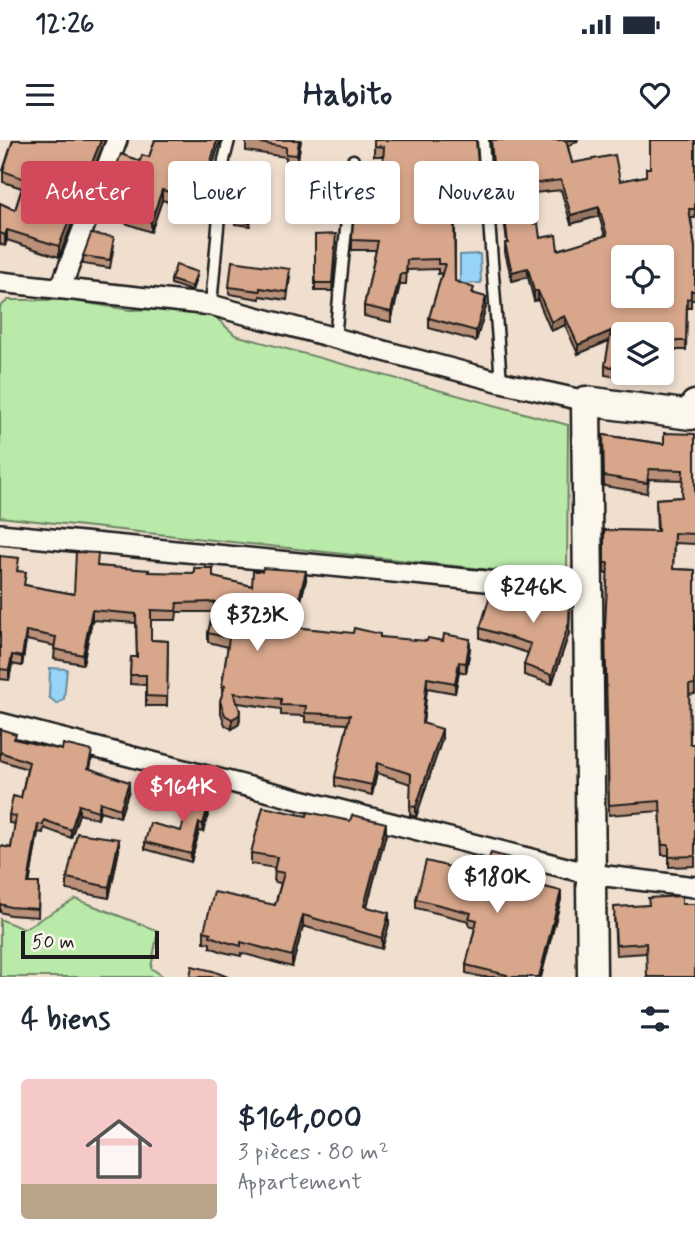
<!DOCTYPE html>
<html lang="fr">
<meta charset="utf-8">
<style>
:root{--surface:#fff;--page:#f2f2f3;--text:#1f2937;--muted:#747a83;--line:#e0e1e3;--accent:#d1495b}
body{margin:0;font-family:Mynerve,sans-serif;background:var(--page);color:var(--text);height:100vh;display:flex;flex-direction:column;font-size:26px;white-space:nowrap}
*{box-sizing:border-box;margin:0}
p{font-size:23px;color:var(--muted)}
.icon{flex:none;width:38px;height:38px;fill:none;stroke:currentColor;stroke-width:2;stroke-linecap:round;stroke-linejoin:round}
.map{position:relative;height:837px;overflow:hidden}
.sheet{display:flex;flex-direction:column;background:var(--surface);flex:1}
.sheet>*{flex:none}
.hud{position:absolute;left:21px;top:21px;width:654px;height:63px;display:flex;gap:14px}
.buttons{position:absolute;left:611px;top:105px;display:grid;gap:14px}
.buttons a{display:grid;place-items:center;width:63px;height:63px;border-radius:7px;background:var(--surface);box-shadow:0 4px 10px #0003;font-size:35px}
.scale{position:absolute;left:21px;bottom:18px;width:138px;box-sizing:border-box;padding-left:7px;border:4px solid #1c1c1c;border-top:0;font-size:19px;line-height:24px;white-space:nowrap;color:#1c1c1c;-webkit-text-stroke:5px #fbf7ec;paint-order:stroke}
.price{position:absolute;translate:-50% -60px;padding:0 16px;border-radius:24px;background:#fff;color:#222;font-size:23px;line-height:46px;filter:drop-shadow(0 2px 4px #0008)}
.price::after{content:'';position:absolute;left:50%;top:42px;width:21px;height:16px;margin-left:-10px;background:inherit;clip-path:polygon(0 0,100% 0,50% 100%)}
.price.current{background:var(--accent);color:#fff}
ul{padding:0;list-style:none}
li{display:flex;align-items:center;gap:21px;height:175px;padding:0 21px}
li+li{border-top:2px solid var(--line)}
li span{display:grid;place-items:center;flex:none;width:196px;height:140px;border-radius:7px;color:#555}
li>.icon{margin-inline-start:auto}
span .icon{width:84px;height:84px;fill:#fffc;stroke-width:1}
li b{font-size:30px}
h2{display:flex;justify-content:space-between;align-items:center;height:84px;padding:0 21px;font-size:30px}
.chip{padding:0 24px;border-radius:7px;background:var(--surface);box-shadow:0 4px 10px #0003;font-size:24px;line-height:63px}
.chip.current{background:var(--accent);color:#fff}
.status{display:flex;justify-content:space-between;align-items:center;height:49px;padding:0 35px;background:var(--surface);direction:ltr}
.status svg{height:19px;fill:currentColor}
header{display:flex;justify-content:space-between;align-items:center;height:91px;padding:0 21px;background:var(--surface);font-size:32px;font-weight:700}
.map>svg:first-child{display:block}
.green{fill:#baeaaa;stroke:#6b8363;stroke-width:2}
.water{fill:#97d4f8;stroke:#668aa0;stroke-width:2}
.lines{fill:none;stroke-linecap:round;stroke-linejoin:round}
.lane-casing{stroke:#1c1c1c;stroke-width:15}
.street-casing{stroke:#1c1c1c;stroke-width:24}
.secondary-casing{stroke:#1c1c1c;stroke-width:33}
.lane{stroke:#fbf7ec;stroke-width:10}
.street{stroke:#fbf7ec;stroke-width:19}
.secondary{stroke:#fbf7ec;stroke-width:28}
.wall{fill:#ba9078;stroke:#1c1c1c;stroke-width:2;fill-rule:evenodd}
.shaded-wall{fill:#977561;stroke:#1c1c1c;stroke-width:2}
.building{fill:#d8a78b;stroke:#1c1c1c;stroke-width:2;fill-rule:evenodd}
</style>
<div class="status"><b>12:26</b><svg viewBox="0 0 49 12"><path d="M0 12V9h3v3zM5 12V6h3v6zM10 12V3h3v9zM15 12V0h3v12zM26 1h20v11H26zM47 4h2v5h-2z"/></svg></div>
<header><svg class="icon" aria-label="menu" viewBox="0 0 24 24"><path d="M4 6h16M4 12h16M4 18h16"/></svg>Habito<svg class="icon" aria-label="heart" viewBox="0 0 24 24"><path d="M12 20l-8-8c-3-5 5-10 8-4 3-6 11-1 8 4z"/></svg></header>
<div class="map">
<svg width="695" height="837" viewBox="0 0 695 837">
<rect width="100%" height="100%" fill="#f0dfcf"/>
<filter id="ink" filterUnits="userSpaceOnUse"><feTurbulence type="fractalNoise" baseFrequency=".0143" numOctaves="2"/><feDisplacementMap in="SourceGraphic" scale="14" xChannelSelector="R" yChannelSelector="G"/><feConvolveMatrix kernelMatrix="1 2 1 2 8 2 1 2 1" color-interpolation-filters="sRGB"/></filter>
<g filter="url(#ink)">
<path class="green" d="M8,160H68L130,170L191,168L209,171L235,195L568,285L567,438L0,377V167Z
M76,759L158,791L151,828L164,837H0V779L23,789Z"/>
<path class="water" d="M480,114L481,143L460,144V115Z
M50,528L67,529L64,559L57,564L49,557Z"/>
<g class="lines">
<defs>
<path id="lane" d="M483,0L501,242
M211,165L224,20L229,0
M335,198L353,20"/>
<path id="street" d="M0,142L211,165L501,242L586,261
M61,147L117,0
M0,394L589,451
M0,583L590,734L695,747"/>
<path id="secondary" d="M592,837L586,261L691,275L695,265"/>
</defs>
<use href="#lane" class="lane-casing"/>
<use href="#street" class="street-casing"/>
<use href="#secondary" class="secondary-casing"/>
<use href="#lane" class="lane"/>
<use href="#street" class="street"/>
<use href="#secondary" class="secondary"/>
</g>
<path class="wall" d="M13,0H105L59,117L7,100L5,106L0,104V63L15,70L22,48L3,42V31Z
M155,0H221L218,7L210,36L214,47L210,73L162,60L151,92L102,75V65L140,21L149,17Z
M246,0H301L297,25L286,24V17L246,11Z
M374,0L481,61V71L463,72V83H455V141L474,153L486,167L476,201L429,188V178L442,133L438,134V129L407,130L406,144H400L391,182L364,176V166L376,110H352V96L372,72L382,40L383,16H374Z
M491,0H578V1L568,6L572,23L620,41L646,36V28H650L695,0V78H691L695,108V160H691V168H687L686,210H662V194H623V233H637L636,240L605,235V226L610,200L578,214L565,185L551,191L538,160L534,161L528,137L512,141L505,112V103H507L503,70H496ZM561,50L571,84L599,76L605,96L558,110L540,98L534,84L527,75L525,54Z
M340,38L337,72L314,70V59H301V51Z
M253,67L250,86L235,84V80Z
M315,95L336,102L332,151H315Z
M114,105L110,128L83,124V116Z
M197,136L192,151L171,144V140Z
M290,137L287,160L260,156V159L229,154V147Z
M695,294V404L674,403L673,429L695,430V554L689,555L690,604H695V726L669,727V715H662L660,671L609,675L605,497L608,433H604V390L657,391L656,359L682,357L683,340L649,339L647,353L604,346L603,295L664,304Z
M0,416L18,431L25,445L74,454L98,426L148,432L213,437L252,446L306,440L294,487L380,497L470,508L466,533L459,531L455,553L427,548L423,583L442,599L416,677L410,675L411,644L377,633L372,655L335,646V637L348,584L305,582V576L281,575V569L238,563L240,580L239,584L232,589L225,585L220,570V561L222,555V545L228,507L208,502V493L213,472H177L176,480H151V500L168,501L167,566H146V545L130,544L131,517H137L136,483L92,480L83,524L54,519L55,506L26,500L22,526L12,524L9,540L0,539Z
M509,462L528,464L570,462L569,493L552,544L524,535V525L528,513L480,498V488Z
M0,589L16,599L92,619L90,629L129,650L120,677L100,671L98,679L79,674L71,698L44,688L43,693L38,692L29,743H39L38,777L10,775L0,772V706L11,708L15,684L9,683V675L21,658L27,629L0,620Z
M213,658L203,692L199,691L191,722L145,709V702L181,691Z
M386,694L367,767L389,784L382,809L303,786L292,827L241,813V816L223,812L210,807V803L204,802V791L275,765L281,743L274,742L275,728L251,724V713Z
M119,710L109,758L67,750V738Z
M510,726L506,737L561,759L541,837H482L466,833V825L475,788L469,786V781L416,768V759Z
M682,756L646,813L616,815L614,776L648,765Z"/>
<path class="shaded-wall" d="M101,0H105L59,117V106Z
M217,0H221L218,7L207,45V36Z
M299,0H301L297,25V15Z
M566,0H578V1L566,7Z
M214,37V47L210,73V64Z
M162,50V60L151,92V82Z
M599,67V76L571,84V75Z
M7,90V100L5,106V95Z
M528,128V137L512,141V132Z
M400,134V144L391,182V172Z
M534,151H538V160L534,161Z
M486,157V167L476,201V191Z
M565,176V185L551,191V182Z
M611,191V200L578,214V205Z
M306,431V440L292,496V487Z
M570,462L569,493L552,544V535Z
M92,470V480L83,524V515Z
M26,491V500L22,526V517Z
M470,499V508L466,533V523Z
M12,515V524L9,540V530Z
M459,522V531L455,553V543Z
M427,538V548L422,592V583Z
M240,571L239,584L232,589V579Z
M442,589V599L416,677V667Z
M377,623V633L372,655V645Z
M129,642V650L120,677V669Z
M213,650V658L203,692V684Z
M100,662V671L98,679V671Z
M79,665V674L71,698V690Z
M199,683V691L191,722V714Z
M386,683V694L364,777V766Z
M38,684V692L28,751V743Z
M119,699V710L109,758V747Z
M510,718V726L503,745V737Z
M561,751V759L541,837H539Z
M389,773V784L382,809V798Z
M303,775V786L292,827V816Z"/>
<path class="building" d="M13,0H101L59,106L7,90L5,95L0,93V63L15,70L25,39L3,31Z
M155,0H217L207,36L214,37L210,64L162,50L151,82L102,65L121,14L140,21L142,15L149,17Z
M246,0H299L297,15L286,14V7L246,1Z
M374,0H476L481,61L463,62V73H454L455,141L474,148L472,153L486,157L476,191L429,178L445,124H438V119L407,120L406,134H400L391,172L364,166L378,101L352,100V96L354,72H372V40H382L384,7L374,6Z
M491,0H566L572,23L615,15L620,41L646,36V28H650V0H695V69H689L695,108V151H691V158L687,159L686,201H662V194H623V229L605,226L611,191L578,205L565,176L551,182L538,151H534L528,128L512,132L505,103H508L503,61H496ZM561,40L571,75L599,67L607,95L558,110L556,95L540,98L538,83L534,84L532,75H527L523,45ZM623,117H662V156H623Z
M303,27L340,31L337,64L314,62V52L301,51Z
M238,61L253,63L250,83L235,80Z
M91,94L114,97L110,120L83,116Z
M336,94L332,143H315V95Z
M232,121L290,129L287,152L260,148V151L229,147Z
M176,125L197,132L192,147L171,140Z
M664,293L695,294V394L674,393L673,429L695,430V544L689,545L690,604H695V716L669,717V705H662L660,661L609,665L605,487L608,423H604V390L658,391L656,359L682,357L683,330L649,329L647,343L604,336L603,295L664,304Z
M76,412L98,413L97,426L149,430L148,432L194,433V428H213V437L252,446L253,431H262L263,428L306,431L292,487L353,493L354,488L380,494V497L427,501L428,498L443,501L444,494L470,499L466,523L459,522L455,543L427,538L422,583L442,589L416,667L410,666L411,634L377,623L372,645L335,637L350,575L305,573L306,566L281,565V559L234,553L240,571L239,575L232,579L225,575L220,561L225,546L222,545L229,498L208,493L215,462L177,463L176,471L151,470V500L168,501L167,557L146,556V535H130L131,517H137L136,474L92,470L83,515L54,509L56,497L26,491L22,517L12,515L9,530L0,529V416L19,418L17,431L26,432L24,445L74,454Z
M529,449L570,452L569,483L552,535L524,525L531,504L480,488L490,456L509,462L510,459L528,464Z
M0,589L16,594L14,599L62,610L63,604L92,611L88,628L129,642L120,669L100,662L98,671L79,665L71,690L44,680L43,685L38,684L28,743H39L38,769L10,767L0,764V706L11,708L16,676L9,675L13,656L21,658L29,622L0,612Z
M195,645L213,650L203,684L199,683L191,714L145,702L150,683L181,691Z
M263,667L307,676L308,672L350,681L352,675L386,683L364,766L389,773L382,798L303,775L292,816L241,802V806L223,801L210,796L211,793L204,791L214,752L275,765L284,733L274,731L277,717L251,713Z
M77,693L119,699L109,747L67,738Z
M491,713L510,718L503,737L561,751L539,837H506L507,835L466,825L477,780L469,778L471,773L416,759L426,721L483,735Z
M682,756V764H695V837H647L646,803L616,805L614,767L649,765L648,758Z
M192,826L213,831L228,837H190Z"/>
</g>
</svg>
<div class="buttons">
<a><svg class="icon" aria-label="locate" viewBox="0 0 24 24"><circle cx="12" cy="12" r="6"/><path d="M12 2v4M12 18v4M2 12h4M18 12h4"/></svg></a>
<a><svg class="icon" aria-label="layers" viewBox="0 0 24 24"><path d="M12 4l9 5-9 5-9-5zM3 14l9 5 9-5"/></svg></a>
</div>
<div class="scale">50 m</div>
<b class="price" style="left:533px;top:485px">$246K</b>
<b class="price" style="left:257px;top:513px">$323K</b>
<b class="price current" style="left:183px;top:685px">$164K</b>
<b class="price" style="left:497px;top:775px">$180K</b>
<div class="hud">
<a class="chip current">Acheter</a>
<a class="chip">Louer</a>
<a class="chip">Filtres</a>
<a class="chip">Nouveau</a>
</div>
</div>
<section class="sheet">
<h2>4 biens<svg class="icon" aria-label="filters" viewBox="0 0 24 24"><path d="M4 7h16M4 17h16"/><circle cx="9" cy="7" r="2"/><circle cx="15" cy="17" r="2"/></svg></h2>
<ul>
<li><span style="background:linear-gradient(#f6c9c9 75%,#b9a48a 0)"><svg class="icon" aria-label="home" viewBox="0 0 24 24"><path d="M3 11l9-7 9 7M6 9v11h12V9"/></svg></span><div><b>$164,000</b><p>3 pièces · 80 m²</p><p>Appartement</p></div></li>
</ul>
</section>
